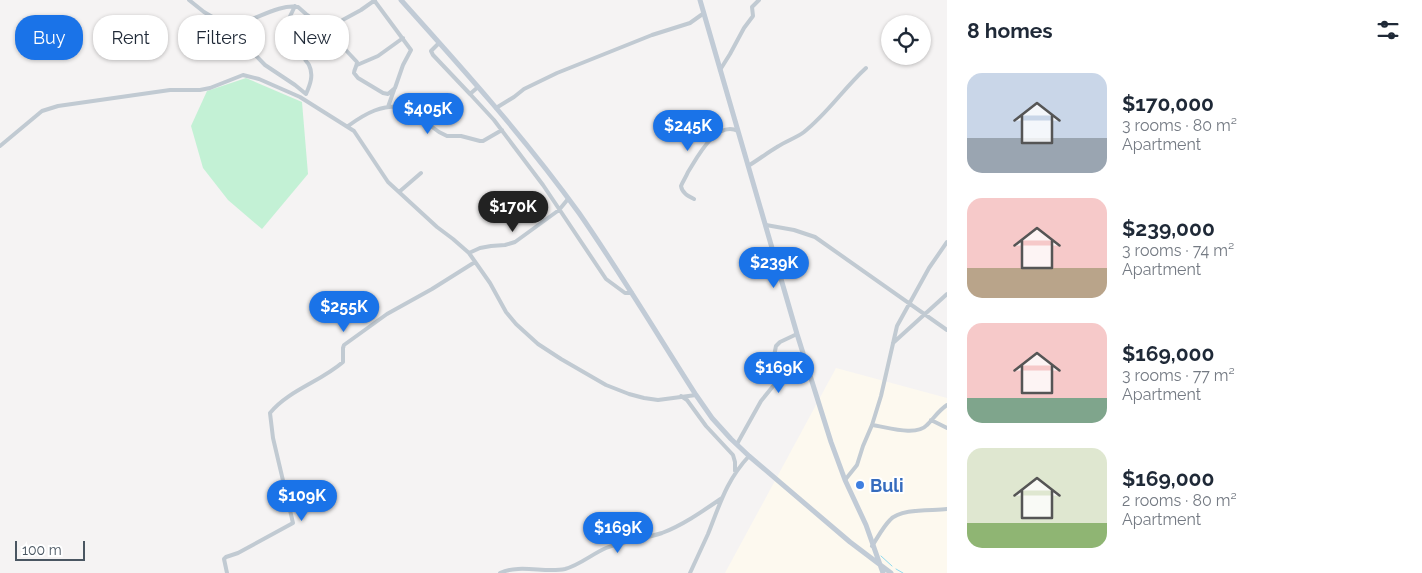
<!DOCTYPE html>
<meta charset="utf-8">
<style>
:root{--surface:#fff;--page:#f6f6f7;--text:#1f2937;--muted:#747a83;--accent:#1a73e8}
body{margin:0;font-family:Raleway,sans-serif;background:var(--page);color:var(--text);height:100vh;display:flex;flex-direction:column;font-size:19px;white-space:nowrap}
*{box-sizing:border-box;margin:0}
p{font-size:16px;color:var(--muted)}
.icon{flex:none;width:28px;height:28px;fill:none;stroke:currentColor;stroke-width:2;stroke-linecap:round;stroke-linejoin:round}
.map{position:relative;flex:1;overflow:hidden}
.drawer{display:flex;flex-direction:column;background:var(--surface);width:475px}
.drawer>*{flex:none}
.top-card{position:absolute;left:15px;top:15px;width:475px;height:45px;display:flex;gap:10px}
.fabs{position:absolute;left:881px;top:15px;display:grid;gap:10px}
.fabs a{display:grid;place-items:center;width:50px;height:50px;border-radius:50%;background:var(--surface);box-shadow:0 1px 4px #0004;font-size:25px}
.scale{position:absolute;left:15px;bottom:12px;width:70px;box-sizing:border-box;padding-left:5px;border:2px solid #4a5661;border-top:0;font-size:14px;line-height:18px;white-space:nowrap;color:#4a5661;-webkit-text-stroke:4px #fff;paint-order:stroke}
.price{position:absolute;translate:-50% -42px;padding:0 11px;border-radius:18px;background:var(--accent);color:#fff;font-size:16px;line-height:32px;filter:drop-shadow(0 1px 2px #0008)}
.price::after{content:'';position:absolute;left:50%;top:30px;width:15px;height:11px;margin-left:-8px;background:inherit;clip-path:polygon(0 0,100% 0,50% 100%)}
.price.on{background:#222;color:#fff}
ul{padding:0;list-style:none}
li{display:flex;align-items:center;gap:15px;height:125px;padding:0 20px}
li span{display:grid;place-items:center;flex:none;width:140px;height:100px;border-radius:15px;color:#555}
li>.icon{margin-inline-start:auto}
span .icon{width:60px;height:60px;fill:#fffc;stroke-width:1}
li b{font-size:21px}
h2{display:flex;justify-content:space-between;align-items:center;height:60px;padding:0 20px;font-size:21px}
.tag{padding:0 18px;border-radius:20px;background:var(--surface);box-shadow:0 1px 4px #0004;font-size:18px;line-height:45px}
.tag.on{background:var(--accent);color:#fff}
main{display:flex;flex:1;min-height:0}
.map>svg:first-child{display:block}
.commercial{fill:#fdf9ef}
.green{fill:#c3f1d5}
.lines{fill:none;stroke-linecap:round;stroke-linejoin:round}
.stream{stroke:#90daee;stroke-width:1}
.street{stroke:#c1cad2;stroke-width:4}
.secondary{stroke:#c1cbd6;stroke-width:5}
.shop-dot{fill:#3f7fe0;stroke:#fff;stroke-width:2}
.labels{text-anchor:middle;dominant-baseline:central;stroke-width:4;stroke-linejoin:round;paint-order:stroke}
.shop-label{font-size:18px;font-weight:bold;fill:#366cbe;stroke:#fff;text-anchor:start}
</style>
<main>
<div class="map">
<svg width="947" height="573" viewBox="0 0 947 573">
<rect width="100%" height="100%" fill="#f5f3f3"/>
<path class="commercial" d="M836,368L947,398V573H725Z"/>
<path class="green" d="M246,78L302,102L308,174L262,229L228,200L203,168L191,126L207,91Z"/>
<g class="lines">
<path class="stream" d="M881,556L892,566
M896,569L903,573"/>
<path class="street" d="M189,0L204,12L226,25L265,65L295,85L306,94
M230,29L235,25C253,21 281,3 298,7L306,14L326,29L357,62C357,67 354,69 354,73L358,78L383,93L388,94L395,88L403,65L411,50L374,0
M326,29L361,10L375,0
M281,43L280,37L295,6
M439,43L431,51L433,55L470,94L478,87
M357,65L378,56L403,38
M720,70L730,54L744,28L753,16L752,7L759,0
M306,94C310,85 314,75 309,65C307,61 305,62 305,58C307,47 323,39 331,34
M470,94L494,120L543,185L606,279L625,293H632
M388,107L394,90
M496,108L514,97L524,89L557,73L652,35L690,23L704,13
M348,126C366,113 382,104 405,107L439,132L447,136H461L480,141H483L502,130
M0,146L42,111L58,106L170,90H200L210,88L243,75L259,79L300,97L354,131L388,182L437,227L453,239L469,253L490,283L506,312L516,324L538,344L561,359L606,385L629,394L644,398L658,400L696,395
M748,166C758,160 767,153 777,147C786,141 796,138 804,132C828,113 844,88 866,68
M399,192L421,173
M694,199C688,196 682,193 681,186C683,181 686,177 688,172C697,158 716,120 738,131
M766,225L794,230L815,237L947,330
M469,253L480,248L491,246L505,245L515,242L559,210L568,199
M893,343L947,294
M681,396L687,400L706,426L733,455L735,462V471
M931,420L947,428
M872,425C887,427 916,437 927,425C934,418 939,410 947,405
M737,444L761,401L774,385L776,373L774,356L776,346L780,342L797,334
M845,480L857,465L863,446L872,425L881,396L897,326L929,268L947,242
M872,546C878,537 883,527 890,520C901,508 932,511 947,509
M227,573L224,559L226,557L238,553L293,523L273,438L270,413C289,390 320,382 343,362V348L344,345L387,314L432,289L475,262
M500,573C519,564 545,573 565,569C580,565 592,554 606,548C624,541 643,539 662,533C683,525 703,511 722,498
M690,573C696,560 702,547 708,534C720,504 726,481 749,456"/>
<path class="secondary" d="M401,0C463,69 525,138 579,213C620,272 657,334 696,395L712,418L731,439L749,456L850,542L891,573
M700,0L797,334L831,442L845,480L866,525L883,573"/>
</g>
<circle class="shop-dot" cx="860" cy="485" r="5"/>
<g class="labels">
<g class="shop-label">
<text x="870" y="485">Buli</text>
</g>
</g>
</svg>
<div class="fabs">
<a><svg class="icon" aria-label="locate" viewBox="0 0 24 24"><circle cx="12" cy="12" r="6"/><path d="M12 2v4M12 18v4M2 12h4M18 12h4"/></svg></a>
</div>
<div class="scale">100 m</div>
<b class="price" style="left:428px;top:135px">$405K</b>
<b class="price" style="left:688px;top:152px">$245K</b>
<b class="price on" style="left:513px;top:233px">$170K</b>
<b class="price" style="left:774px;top:289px">$239K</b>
<b class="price" style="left:344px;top:333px">$255K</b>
<b class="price" style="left:779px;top:394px">$169K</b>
<b class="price" style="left:302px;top:522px">$109K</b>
<b class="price" style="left:618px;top:554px">$169K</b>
<div class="top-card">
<a class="tag on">Buy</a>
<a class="tag">Rent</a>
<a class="tag">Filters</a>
<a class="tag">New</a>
</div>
</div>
<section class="drawer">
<h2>8 homes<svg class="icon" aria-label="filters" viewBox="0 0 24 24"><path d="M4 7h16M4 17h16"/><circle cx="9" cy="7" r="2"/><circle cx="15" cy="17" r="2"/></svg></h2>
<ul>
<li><span style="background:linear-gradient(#c9d6e8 65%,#9aa5b1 0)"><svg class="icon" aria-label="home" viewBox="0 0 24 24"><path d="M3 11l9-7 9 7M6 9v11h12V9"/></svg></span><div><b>$170,000</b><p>3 rooms · 80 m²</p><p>Apartment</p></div></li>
<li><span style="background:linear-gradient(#f6c9c9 70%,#b9a48a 0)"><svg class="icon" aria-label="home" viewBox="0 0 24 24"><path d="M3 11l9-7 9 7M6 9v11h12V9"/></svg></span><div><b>$239,000</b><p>3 rooms · 74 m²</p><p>Apartment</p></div></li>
<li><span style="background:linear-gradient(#f6c9c9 75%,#7fa58c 0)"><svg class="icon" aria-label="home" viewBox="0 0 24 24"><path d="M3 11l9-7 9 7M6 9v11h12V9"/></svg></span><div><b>$169,000</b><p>3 rooms · 77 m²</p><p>Apartment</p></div></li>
<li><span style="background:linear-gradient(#dfe7d0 75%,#8fb573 0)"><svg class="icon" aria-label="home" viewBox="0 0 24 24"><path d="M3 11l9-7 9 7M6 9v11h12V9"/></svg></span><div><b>$169,000</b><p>2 rooms · 80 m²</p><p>Apartment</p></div></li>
</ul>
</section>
</main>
